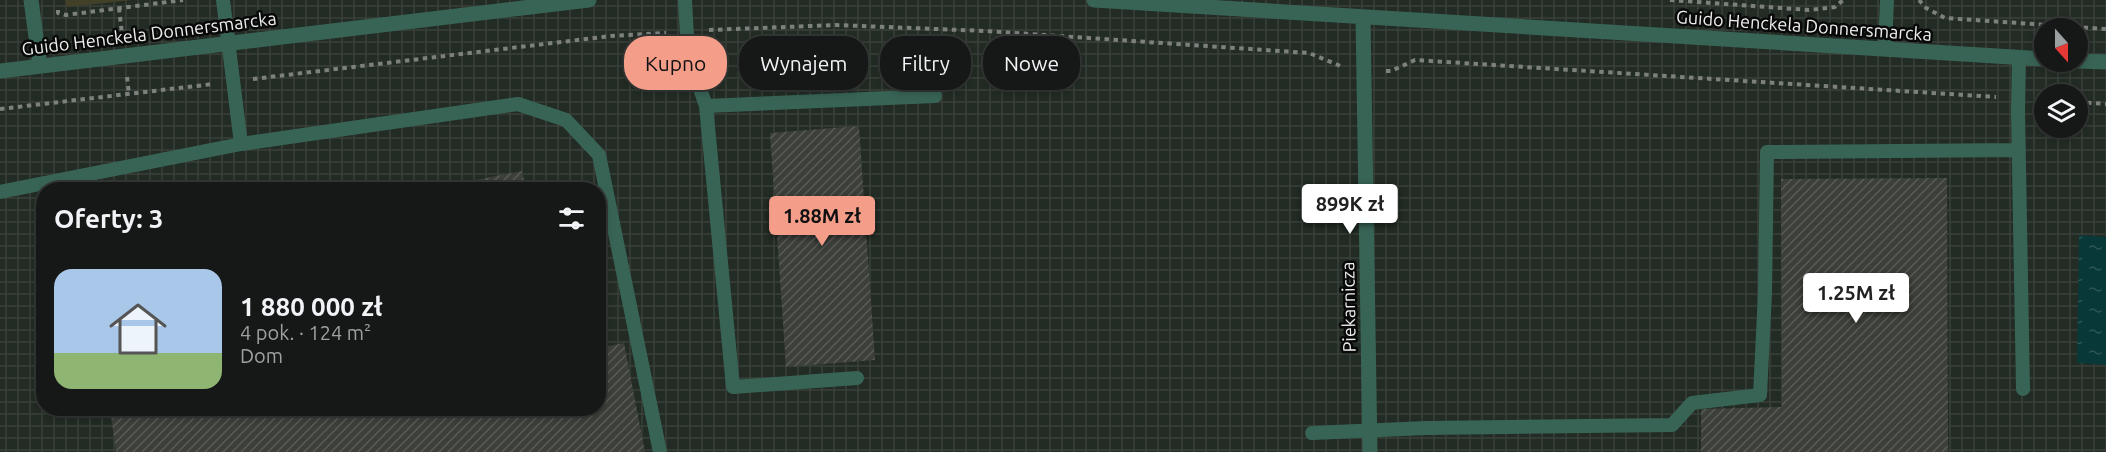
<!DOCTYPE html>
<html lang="pl">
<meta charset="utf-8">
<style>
:root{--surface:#151816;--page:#1e211f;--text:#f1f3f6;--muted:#9da0a1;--line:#343735;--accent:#f49e8a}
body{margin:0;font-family:Ubuntu,sans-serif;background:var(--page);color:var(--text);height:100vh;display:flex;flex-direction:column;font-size:22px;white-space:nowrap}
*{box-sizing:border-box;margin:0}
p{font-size:20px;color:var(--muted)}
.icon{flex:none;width:33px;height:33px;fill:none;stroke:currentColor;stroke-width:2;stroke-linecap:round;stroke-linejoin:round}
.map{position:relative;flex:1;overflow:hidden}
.drawer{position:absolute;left:36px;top:182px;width:570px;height:234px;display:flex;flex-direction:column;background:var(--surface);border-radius:24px;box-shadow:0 3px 9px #0003,0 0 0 2px var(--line)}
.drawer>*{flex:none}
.top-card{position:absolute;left:624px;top:36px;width:570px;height:54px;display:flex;gap:12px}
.needle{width:39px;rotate:159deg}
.fabs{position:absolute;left:2034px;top:18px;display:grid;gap:12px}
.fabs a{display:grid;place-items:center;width:54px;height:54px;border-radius:50%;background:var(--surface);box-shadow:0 3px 9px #0003,0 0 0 2px var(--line);font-size:30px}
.price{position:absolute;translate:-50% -51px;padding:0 14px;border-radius:6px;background:#fff;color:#222;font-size:20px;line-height:39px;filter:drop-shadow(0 2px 3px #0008)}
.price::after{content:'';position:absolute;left:50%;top:36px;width:18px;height:14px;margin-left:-9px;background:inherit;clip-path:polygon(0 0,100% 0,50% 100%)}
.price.active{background:var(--accent);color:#111}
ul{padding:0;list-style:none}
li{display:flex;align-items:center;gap:18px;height:150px;padding:0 18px}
li span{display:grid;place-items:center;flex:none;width:168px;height:120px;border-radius:18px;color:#555}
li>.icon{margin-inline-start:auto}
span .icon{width:72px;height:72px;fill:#fffc;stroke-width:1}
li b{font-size:26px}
h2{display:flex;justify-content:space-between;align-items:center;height:72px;padding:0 18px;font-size:26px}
.tag{padding:0 21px;border-radius:24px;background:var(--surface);box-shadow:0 3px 9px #0003,0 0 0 2px var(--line);font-size:21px;line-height:54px}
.tag.active{background:var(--accent);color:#111}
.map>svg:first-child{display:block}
.industrial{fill:url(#industrial-grid);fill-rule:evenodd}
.green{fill:#434028}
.water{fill:url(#water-ripples)}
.building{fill:url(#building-hatch)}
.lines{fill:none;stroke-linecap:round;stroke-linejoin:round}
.path{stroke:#7d807d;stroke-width:4;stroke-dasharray:4.5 4.5;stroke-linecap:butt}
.service{stroke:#386456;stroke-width:14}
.minor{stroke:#386456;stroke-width:15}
.labels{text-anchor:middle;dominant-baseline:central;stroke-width:5;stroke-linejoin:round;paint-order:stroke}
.street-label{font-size:18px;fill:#edefed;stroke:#080908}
</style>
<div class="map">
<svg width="2106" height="452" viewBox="0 0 2106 452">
<defs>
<pattern id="industrial-grid" width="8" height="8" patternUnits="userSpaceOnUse" patternTransform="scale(1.5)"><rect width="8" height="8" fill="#222b24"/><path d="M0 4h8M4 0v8" fill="none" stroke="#384039"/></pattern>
<pattern id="water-ripples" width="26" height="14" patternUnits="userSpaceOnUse" patternTransform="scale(1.5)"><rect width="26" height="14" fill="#093838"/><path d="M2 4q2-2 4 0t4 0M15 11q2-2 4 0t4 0" fill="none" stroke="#2d5555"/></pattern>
<pattern id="building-hatch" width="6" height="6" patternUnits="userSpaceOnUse" patternTransform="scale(1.5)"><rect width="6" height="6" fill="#3d3f3a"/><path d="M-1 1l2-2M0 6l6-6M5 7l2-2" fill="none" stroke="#595b57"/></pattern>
</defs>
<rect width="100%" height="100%" fill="#1c201d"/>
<path class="industrial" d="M0,0H2106V452H0ZM2044,28H2078V62H2044ZM2044,94H2078V128H2044ZM44,189H598V408H44Z"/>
<path class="green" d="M65,0H132L67,7Z"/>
<path class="water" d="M2079,235L2106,237V365L2077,363Z"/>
<path class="building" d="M859,126L875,360L786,367L770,133Z
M522,171L526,189H436V188Z
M1947,178L1948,452H1701V409L1782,407L1781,179Z
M624,343L645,452H116L110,408H598V348Z"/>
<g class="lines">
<path class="path" d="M1670,0L1809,10L1835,7L1843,0
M1919,0L1926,8L1945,18L2106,29
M119,8L122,34
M58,10V13L66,15L183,0
M709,30L836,25L986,31L1309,53L1343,67
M1386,71H1391L1415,60L1996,97
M127,77L129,94
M253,79L611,36L666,33
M2078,102L2106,104
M0,109L213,84"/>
<path class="service" d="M223,0L241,144
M685,0L688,54L706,106L733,387L857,378
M1885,49L1887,0
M2019,57L2018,111L2023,389
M706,106L935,96
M0,192L241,144L518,104L566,120L599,155L660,452
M1312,433L1426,428L1672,425L1692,403L1760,395L1765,293L1767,152L2019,150"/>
<path class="minor" d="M31,0L40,66
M1094,0L2044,59
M1363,17L1370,452
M2078,61L2106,62
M0,71L589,0"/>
</g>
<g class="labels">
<g class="street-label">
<text transform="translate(1804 25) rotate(4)">Guido Henckela Donnersmarcka</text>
<text transform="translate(149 33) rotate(-7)">Guido Henckela Donnersmarcka</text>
<text transform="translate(1348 307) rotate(-91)">Piekarnicza</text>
</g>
</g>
</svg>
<div class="fabs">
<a><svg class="needle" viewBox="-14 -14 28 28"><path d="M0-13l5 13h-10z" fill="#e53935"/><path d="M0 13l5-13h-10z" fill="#9da0a1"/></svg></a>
<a><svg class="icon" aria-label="layers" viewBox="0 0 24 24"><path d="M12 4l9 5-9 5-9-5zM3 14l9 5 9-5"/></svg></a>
</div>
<b class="price" style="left:1350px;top:235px">899K zł</b>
<b class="price active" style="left:822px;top:247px">1.88M zł</b>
<b class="price" style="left:1856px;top:324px">1.25M zł</b>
<div class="top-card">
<a class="tag active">Kupno</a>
<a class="tag">Wynajem</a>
<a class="tag">Filtry</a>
<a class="tag">Nowe</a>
</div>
<section class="drawer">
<h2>Oferty: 3<svg class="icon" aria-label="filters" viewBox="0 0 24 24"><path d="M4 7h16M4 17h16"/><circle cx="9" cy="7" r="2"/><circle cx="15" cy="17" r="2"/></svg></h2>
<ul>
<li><span style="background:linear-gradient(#a9c7e8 70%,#8fb573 0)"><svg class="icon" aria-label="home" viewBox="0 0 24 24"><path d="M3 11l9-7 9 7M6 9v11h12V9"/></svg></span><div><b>1 880 000 zł</b><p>4 pok. · 124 m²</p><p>Dom</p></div></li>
</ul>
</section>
</div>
